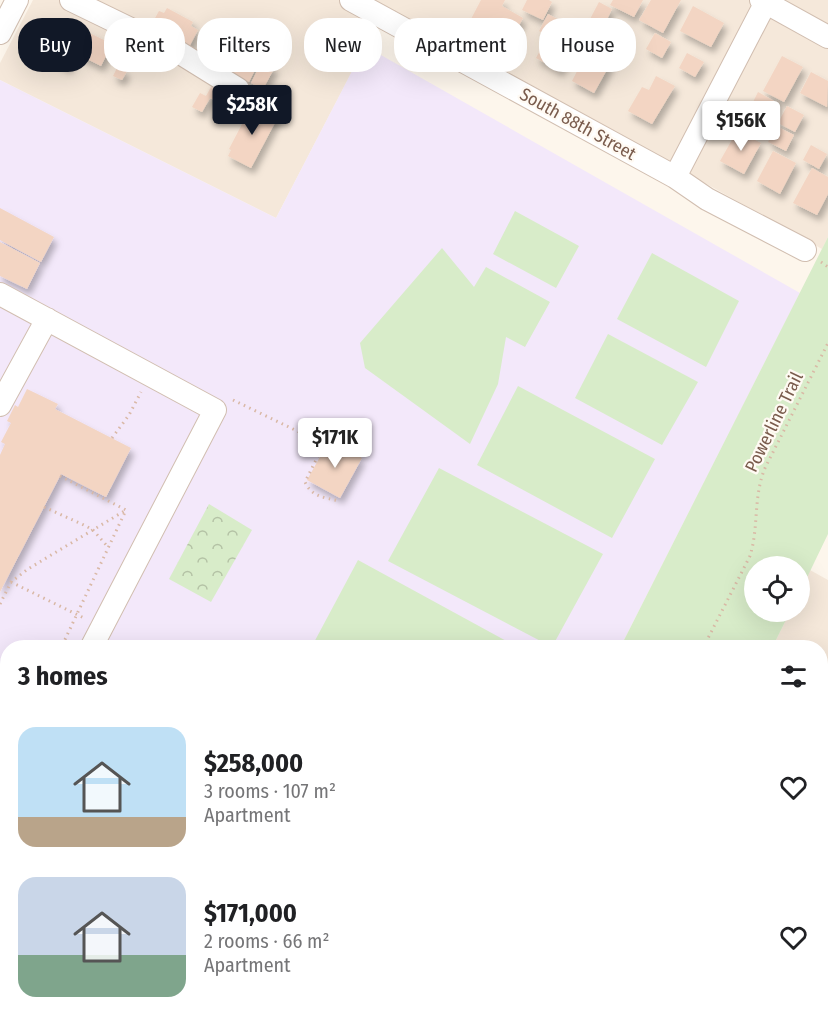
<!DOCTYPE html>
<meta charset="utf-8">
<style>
:root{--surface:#fff;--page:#f6f6f6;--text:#202124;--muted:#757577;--accent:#111827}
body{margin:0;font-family:"Fira Sans Condensed",sans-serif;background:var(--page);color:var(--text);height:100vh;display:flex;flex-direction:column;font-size:22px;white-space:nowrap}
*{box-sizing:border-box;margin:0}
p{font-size:20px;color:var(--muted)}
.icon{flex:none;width:33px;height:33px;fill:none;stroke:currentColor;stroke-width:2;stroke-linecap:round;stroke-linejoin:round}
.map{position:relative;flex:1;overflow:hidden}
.side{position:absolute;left:0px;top:640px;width:828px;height:386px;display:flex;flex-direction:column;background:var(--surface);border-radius:24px 24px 0 0;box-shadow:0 6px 24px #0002}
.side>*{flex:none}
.top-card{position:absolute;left:18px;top:18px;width:792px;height:54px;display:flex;gap:12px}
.fabs{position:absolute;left:744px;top:556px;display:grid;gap:12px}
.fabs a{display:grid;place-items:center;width:66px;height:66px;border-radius:50%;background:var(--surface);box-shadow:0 6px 24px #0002;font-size:30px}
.price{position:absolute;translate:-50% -51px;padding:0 14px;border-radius:6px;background:#fff;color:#222;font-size:20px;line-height:39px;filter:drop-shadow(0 2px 3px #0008)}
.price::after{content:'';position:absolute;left:50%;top:36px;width:18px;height:14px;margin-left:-9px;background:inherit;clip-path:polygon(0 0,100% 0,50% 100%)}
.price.current{background:var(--accent);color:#fff}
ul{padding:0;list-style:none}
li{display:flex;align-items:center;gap:18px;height:150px;padding:0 18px}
li span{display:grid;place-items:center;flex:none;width:168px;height:120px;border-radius:18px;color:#555}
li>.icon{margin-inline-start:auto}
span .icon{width:72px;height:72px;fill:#fffc;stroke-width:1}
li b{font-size:26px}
h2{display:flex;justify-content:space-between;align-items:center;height:72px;padding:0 18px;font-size:26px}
.tag{padding:0 21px;border-radius:24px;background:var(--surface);box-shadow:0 6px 24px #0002;font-size:21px;line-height:54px}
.tag.current{background:var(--accent);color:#fff}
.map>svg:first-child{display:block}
.residential{fill:#f5e8da}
.education{fill:#f3e8fa}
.grass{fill:#d8ecc9}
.park{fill:url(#park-crowns)}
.building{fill:#f3d5c3;filter:url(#shadow)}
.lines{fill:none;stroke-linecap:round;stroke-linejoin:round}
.minor-casing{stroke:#d1beb0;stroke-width:24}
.path{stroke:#d9b8a5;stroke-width:3;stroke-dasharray:1.5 4.5;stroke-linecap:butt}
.minor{stroke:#fff;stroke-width:22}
.labels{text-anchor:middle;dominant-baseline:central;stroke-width:4.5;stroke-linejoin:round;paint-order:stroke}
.street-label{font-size:18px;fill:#7a5c4d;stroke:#fffaf3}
</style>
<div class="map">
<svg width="828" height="1025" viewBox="0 0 828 1025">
<defs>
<pattern id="park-crowns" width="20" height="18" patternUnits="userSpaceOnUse" patternTransform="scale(1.5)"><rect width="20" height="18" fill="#d8ecc9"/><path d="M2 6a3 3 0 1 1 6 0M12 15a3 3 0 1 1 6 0" fill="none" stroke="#b4c2a5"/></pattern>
<filter id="shadow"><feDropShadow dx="3.5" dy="6" stdDeviation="3" flood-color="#0004"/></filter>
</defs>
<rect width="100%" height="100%" fill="#fdf6ec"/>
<path class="residential" d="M33,0H828V237L822,249L531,85L386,6L276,218L0,80V63Z
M810,570L828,580V1025H588L591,1018H820V648H772L790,612H800V592Z"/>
<path class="education" d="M365,46L800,293L620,648H8V1018L434,1019L430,1025H0V80L276,218Z"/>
<path class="grass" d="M515,211L579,246L556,288L493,254Z
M828,237V534L800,592V567H754V612H790L772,648H620Z
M442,248L474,287L486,267L550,302L525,347L506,337L498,384L470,444L365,368L360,343Z
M652,253L739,301L706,367L617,319Z
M608,334L698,382L662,445L575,398Z
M518,386L655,459L612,538L477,465Z
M439,468L603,554L552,647L388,561Z
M358,560L519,648H311Z
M434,1018L591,1019L588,1025H430Z"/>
<path class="park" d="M209,504L252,530L211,602L169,579Z"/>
<path class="building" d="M481,0H505L502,6L523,18L511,40L471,19Z
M527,0H549L552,2L543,20L522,10Z
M613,0H643L634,17L610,5Z
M651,0H681L663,33L639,20Z
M599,2L612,9L603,28L589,21Z
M693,6L724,23L711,47L680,31Z
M167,8L193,22L191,26L198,30L188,49L149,29L159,11L164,13Z
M548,14L559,20L557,24L579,35L560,71L536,58L545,41L548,43L551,38L539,31Z
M589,23L600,29L591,45L614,57L594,93L572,81L590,46L580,41Z
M71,24L112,44L101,66L75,53L68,68L50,59L64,32L66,33Z
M655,33L671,42L662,58L646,49Z
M687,53L704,62L695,77L679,68Z
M782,56L803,67L784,102L763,91Z
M241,57L257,66L249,82L234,73Z
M262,61L275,67L263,89L251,83Z
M118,66L127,71L122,80L113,76Z
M811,72L828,81L827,107L800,93Z
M656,76L675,86L652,124L628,111L642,87L649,90Z
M211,87L219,91L214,100L210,98L202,112L192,107L200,93L206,96Z
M758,92L774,101L765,117L750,108Z
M255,104L278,117L251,168L228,156L231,150L229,149L251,107L253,108Z
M787,106L804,115L795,132L778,123Z
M776,126L794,135L786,151L768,142Z
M737,131L761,143L744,174L720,161Z
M811,145L827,154L819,169L803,160Z
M773,151L796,163L780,194L757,181Z
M812,168L828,177V194L817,215L793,203Z
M0,208L54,237L41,262L0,240Z
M0,242L40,263L27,289L0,276Z
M27,389L58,404L55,409L131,448L106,497L61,474L0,592V455L5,444L1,442L11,423L7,421L15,405L18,407Z
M330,439L362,458L340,498L307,480Z
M820,910H828V964L820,963Z"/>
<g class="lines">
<defs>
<path id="minor" d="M71,0L180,53L238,89
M351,0L675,177L707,199L805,250
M761,0L828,37
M0,33L17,0
M675,177L767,0
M0,294L215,410L91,648
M0,405L47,319
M0,741L8,743
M0,806L8,785
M0,877L8,864
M570,1025L573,1018
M776,1025L777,1018"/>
</defs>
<use href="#minor" class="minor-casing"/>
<path class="path" d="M821,262L828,267
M233,400L324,444L305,482C312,497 323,497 339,501
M112,438L129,415L141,392
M60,476L126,510L61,648
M44,507L86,526L93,530L108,547
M11,582L84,618
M0,604L11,582L28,569L126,510
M703,648L750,556C759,527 753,497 765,468L828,343
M0,689L8,691
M0,709L8,707
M820,893L828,895
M699,1018V1025
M748,1018L749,1025
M508,1025L511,1018"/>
<use href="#minor" class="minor"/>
</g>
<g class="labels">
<g class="street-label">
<text transform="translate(578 124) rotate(29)">South 88th Street</text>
<text transform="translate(774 422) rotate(-64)">Powerline Trail</text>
</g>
</g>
</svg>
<div class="fabs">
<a><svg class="icon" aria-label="locate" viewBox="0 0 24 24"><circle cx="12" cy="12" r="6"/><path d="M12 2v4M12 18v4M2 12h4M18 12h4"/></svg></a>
</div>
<b class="price current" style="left:252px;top:136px">$258K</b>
<b class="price" style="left:741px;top:152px">$156K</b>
<b class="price" style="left:335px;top:469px">$171K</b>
<div class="top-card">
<a class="tag current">Buy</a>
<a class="tag">Rent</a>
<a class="tag">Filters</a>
<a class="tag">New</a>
<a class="tag">Apartment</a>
<a class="tag">House</a>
</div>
<section class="side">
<h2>3 homes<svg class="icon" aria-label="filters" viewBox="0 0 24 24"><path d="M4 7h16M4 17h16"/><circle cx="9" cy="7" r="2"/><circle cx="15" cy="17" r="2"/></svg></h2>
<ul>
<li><span style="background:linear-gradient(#bfe0f5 75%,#b9a48a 0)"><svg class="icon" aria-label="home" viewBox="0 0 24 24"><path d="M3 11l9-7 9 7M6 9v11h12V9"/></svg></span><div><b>$258,000</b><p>3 rooms · 107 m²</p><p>Apartment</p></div><svg class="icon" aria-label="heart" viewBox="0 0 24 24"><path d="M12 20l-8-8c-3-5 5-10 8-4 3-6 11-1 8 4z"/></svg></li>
<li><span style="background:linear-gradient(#c9d6e8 65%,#7fa58c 0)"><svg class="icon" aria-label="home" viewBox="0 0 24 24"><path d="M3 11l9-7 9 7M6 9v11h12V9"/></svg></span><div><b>$171,000</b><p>2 rooms · 66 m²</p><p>Apartment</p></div><svg class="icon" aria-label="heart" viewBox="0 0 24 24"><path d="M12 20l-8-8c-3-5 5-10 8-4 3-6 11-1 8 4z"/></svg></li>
</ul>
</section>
</div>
